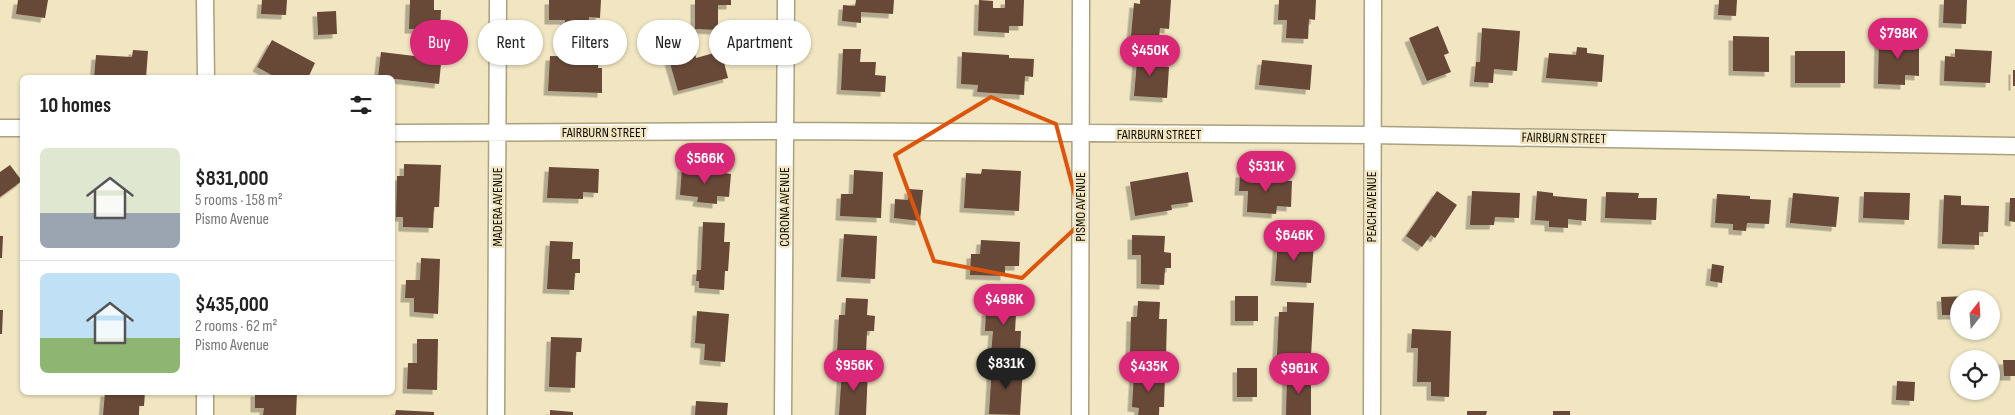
<!DOCTYPE html>
<meta charset="utf-8">
<style>
:root{--surface:#fff;--page:#f2f2f2;--text:#222;--muted:#767676;--line:#e0e0e0;--accent:#db2777}
body{margin:0;font-family:"Sofia Sans Condensed",sans-serif;background:var(--page);color:var(--text);height:100vh;display:flex;flex-direction:column;font-size:19px;white-space:nowrap}
*{box-sizing:border-box;margin:0}
p{font-size:16px;color:var(--muted)}
.icon{flex:none;width:28px;height:28px;fill:none;stroke:currentColor;stroke-width:2;stroke-linecap:round;stroke-linejoin:round}
.map{position:relative;flex:1;overflow:hidden}
.side{position:absolute;left:20px;top:75px;width:375px;height:320px;display:flex;flex-direction:column;background:var(--surface);border-radius:8px;box-shadow:0 1px 4px #0004}
.side>*{flex:none}
.banner{position:absolute;left:410px;top:20px;width:475px;height:45px;display:flex;gap:10px}
.needle{width:32px;rotate:17deg}
.tools{position:absolute;left:1950px;top:290px;display:grid;gap:10px}
.tools a{display:grid;place-items:center;width:50px;height:50px;border-radius:50%;background:var(--surface);box-shadow:0 1px 4px #0004;font-size:25px}
.price{position:absolute;translate:-50% -42px;padding:0 11px;border-radius:18px;background:var(--accent);color:#fff;font-size:16px;line-height:32px;filter:drop-shadow(0 1px 2px #0008)}
.price::after{content:'';position:absolute;left:50%;top:30px;width:15px;height:11px;margin-left:-8px;background:inherit;clip-path:polygon(0 0,100% 0,50% 100%)}
.price.on{background:#222;color:#fff}
ul{padding:0;list-style:none}
li{display:flex;align-items:center;gap:15px;height:125px;padding:0 20px}
li+li{border-top:1px solid var(--line)}
li span{display:grid;place-items:center;flex:none;width:140px;height:100px;border-radius:8px;color:#555}
li>.icon{margin-inline-start:auto}
span .icon{width:60px;height:60px;fill:#fffc;stroke-width:1}
li b{font-size:21px}
h2{display:flex;justify-content:space-between;align-items:center;height:60px;padding:0 20px;font-size:21px}
.pill{padding:0 18px;border-radius:22px;background:var(--surface);box-shadow:0 1px 4px #0004;font-size:18px;line-height:45px}
.pill.on{background:var(--accent);color:#fff}
.map>svg:first-child{display:block}
.building{fill:#674938;filter:url(#shadow)}
.lines{fill:none;stroke-linecap:round;stroke-linejoin:round}
.minor-casing{stroke:#aaa07d;stroke-width:19}
.minor{stroke:#fff;stroke-width:16}
.marked{fill:none;stroke:#dd550c;stroke-width:4;stroke-linejoin:round}
.labels{text-anchor:middle;dominant-baseline:central;stroke-width:5;stroke-linejoin:round;paint-order:stroke}
.street-label{font-size:14px;fill:#100c02;stroke:#f1e6c1}
</style>
<div class="map">
<svg width="2015" height="415" viewBox="0 0 2015 415">
<defs>
<filter id="shadow"><feDropShadow dx="-4.5" dy="4.5" stdDeviation="0" flood-color="#0004"/></filter>
</defs>
<rect width="100%" height="100%" fill="#f1e6c1"/>
<path class="building" d="M18,0H48L45,18L16,14Z
M262,0H287L286,15L261,14Z
M410,0H434V10H441L440,30L409,29Z
M549,0H601L600,18L589,17L588,37L564,36L565,20H549Z
M695,0H731V5H718V30L695,29Z
M856,0H894L893,14L861,12V23L842,21L843,5L855,6Z
M979,0L993,1V8H1005V0H1024L1023,26H1009V33L978,31Z
M1140,0H1171L1169,29L1160,28L1159,38L1131,36L1134,3L1140,4Z
M1279,0H1316L1315,20L1309,19L1308,39L1286,38L1287,20H1278Z
M1719,0H1737L1736,16L1718,15Z
M1944,0H1967L1966,24L1943,23Z
M336,11L337,34L318,35L317,12Z
M1438,26L1449,53L1444,55L1451,72L1427,81L1409,38Z
M1482,28L1520,31L1517,71L1494,69L1493,83L1474,82L1476,62H1480Z
M1733,36L1769,37V72L1733,71Z
M1879,37L1919,38V76L1905,75V85L1878,84Z
M272,40L315,63L308,78H277L257,67Z
M1577,47L1587,48V53L1604,55L1602,82L1546,78L1549,53L1576,55Z
M843,49H861L860,62H876L875,75L886,76L885,92L841,90Z
M1955,49L1992,51L1990,83L1944,81L1945,56L1955,57Z
M133,50L148,51L146,78H94L96,55L132,57Z
M1138,50H1155L1154,66L1169,67L1167,98L1134,96Z
M721,51L728,78L678,91L669,60L695,53L696,58Z
M1795,51H1845V83H1795Z
M381,52L423,57V62L441,64L439,84L378,77Z
M962,52L1009,55V58L1034,59L1033,77L1025,76L1024,95L977,92L978,85L961,84Z
M550,56L599,57L598,68H602V93L548,91Z
M1262,60L1312,65L1310,90L1259,85Z
M2013,70H2015V86H2013Z
M404,164L441,165L439,207H434L433,228L403,227V217H396L397,176H404Z
M10,165L22,181L0,197V172Z
M549,167L599,169L598,193L583,192V199L547,198Z
M682,167L731,174L729,197L717,196V204L697,202L698,197L680,195Z
M982,169L1021,171L1019,211L964,208L966,173L981,174Z
M854,170L883,172L881,218L840,216L841,194H853Z
M1188,172L1193,202L1171,205L1172,210L1135,216L1130,182Z
M1240,173L1277,175V180L1292,181L1291,207L1277,206L1276,214L1247,212L1248,191H1239Z
M909,189L923,190L920,221L894,218L895,199L908,200Z
M1437,191L1457,205L1435,238L1431,235L1422,247L1406,236Z
M1472,191L1520,193L1519,218L1495,217L1494,225H1470Z
M1537,191L1553,193V196L1587,199L1586,221L1568,219V228L1549,227V221L1535,220Z
M1606,192L1639,193L1638,198H1657L1656,220L1605,218Z
M1864,192L1910,193L1909,220L1863,218Z
M1793,193L1839,197L1836,227L1790,223Z
M1717,194L1750,196V199L1771,200L1769,224L1747,223L1746,231L1733,230V224L1715,223Z
M1944,195L1961,196V205L1989,206L1988,232H1979V245L1942,244Z
M2010,198H2015V222L2009,221Z
M703,222L725,223L724,242H730L728,271H725L724,290L699,288V281H696L697,270H701Z
M844,234L877,236L875,279L841,277Z
M1132,235L1165,236L1164,252L1171,253V268H1165L1164,285L1141,284V255H1132Z
M0,236H3L2,258H0Z
M981,240L1020,242L1019,266H1005V276L970,275L971,254H980Z
M1278,240L1314,243L1311,283L1275,281Z
M550,241L573,242L572,259H580V273H575L574,290L547,289Z
M421,258L440,259L438,314L414,312V298H405L406,280H420Z
M1712,264L1724,266L1722,283L1710,281Z
M992,296L1017,297L1015,331H1021L1020,355L991,354L993,331H985L986,311H992Z
M1235,296H1258V321H1235Z
M1969,296V299H1959V315H1942L1941,297Z
M846,298L868,299L867,315L875,316L874,331H867L866,354L837,353L839,315H845Z
M1138,301L1160,302L1159,319H1167L1166,356L1130,355L1131,317H1137Z
M1287,302L1314,303L1311,356L1277,355L1279,312H1287Z
M0,310H3L2,334H0Z
M697,311L729,314L725,362L704,360L705,344L695,343Z
M1412,329L1451,331L1449,397L1431,396V382H1417L1418,348H1411Z
M551,337L582,338L581,352H576L575,388L549,387Z
M417,339H438L437,390L407,389L408,363H417Z
M2003,360H2015V376H2004Z
M992,364L1023,366L1020,415L989,414Z
M1237,368H1257V397H1237Z
M842,369L868,370L866,415H839Z
M1134,373L1165,375L1164,407H1159V415H1138L1139,408L1132,407Z
M1287,374L1311,375V415H1286Z
M1897,381L1915,382L1914,401L1896,400Z
M105,392H145L144,406H139V415H103Z
M255,392H297L296,415H263L264,408H255Z
M696,401L728,403L727,415H695Z
M396,410L434,412V415H395Z
M550,410L573,412V415H550Z
M1467,411H1487L1486,415H1467Z
M1553,411H1570V415H1553Z"/>
<g class="lines">
<defs>
<path id="minor" d="M205,0L206,78
M0,128H22
M392,133L784,131L1371,135L2015,146
M205,415V392
M496,415L498,0
M783,415L786,0
M1080,415L1081,0
M1372,415L1373,0"/>
</defs>
<use href="#minor" class="minor-casing"/>
<use href="#minor" class="minor"/>
</g>
<path class="marked" d="M991,97L1056,124L1082,222L1022,278L934,261L895,155Z"/>
<g class="labels">
<g class="street-label">
<text x="604" y="132">FAIRBURN STREET</text>
<text x="1159" y="134">FAIRBURN STREET</text>
<text transform="translate(1564 138) rotate(1)">FAIRBURN STREET</text>
<text transform="translate(497 207) rotate(-90)">MADERA AVENUE</text>
<text transform="translate(784 207) rotate(-90)">CORONA AVENUE</text>
<text transform="translate(1080 207) rotate(-90)">PISMO AVENUE</text>
<text transform="translate(1371 207) rotate(-90)">PEACH AVENUE</text>
</g>
</g>
</svg>
<div class="tools">
<a><svg class="needle" viewBox="-14 -14 28 28"><path d="M0-13l5 13h-10z" fill="#e53935"/><path d="M0 13l5-13h-10z" fill="#767676"/></svg></a>
<a><svg class="icon" aria-label="locate" viewBox="0 0 24 24"><circle cx="12" cy="12" r="6"/><path d="M12 2v4M12 18v4M2 12h4M18 12h4"/></svg></a>
</div>
<b class="price" style="left:1898px;top:60px">$798K</b>
<b class="price" style="left:1150px;top:77px">$450K</b>
<b class="price" style="left:705px;top:185px">$566K</b>
<b class="price" style="left:1266px;top:193px">$531K</b>
<b class="price" style="left:1294px;top:262px">$646K</b>
<b class="price" style="left:1004px;top:326px">$498K</b>
<b class="price on" style="left:1006px;top:390px">$831K</b>
<b class="price" style="left:854px;top:392px">$956K</b>
<b class="price" style="left:1149px;top:393px">$435K</b>
<b class="price" style="left:1299px;top:395px">$961K</b>
<div class="banner">
<a class="pill on">Buy</a>
<a class="pill">Rent</a>
<a class="pill">Filters</a>
<a class="pill">New</a>
<a class="pill">Apartment</a>
</div>
<section class="side">
<h2>10 homes<svg class="icon" aria-label="filters" viewBox="0 0 24 24"><path d="M4 7h16M4 17h16"/><circle cx="9" cy="7" r="2"/><circle cx="15" cy="17" r="2"/></svg></h2>
<ul>
<li><span style="background:linear-gradient(#dfe7d0 65%,#9aa5b1 0)"><svg class="icon" aria-label="home" viewBox="0 0 24 24"><path d="M3 11l9-7 9 7M6 9v11h12V9"/></svg></span><div><b>$831,000</b><p>5 rooms · 158 m²</p><p>Pismo Avenue</p></div></li>
<li><span style="background:linear-gradient(#bfe0f5 65%,#8fb573 0)"><svg class="icon" aria-label="home" viewBox="0 0 24 24"><path d="M3 11l9-7 9 7M6 9v11h12V9"/></svg></span><div><b>$435,000</b><p>2 rooms · 62 m²</p><p>Pismo Avenue</p></div></li>
</ul>
</section>
</div>
